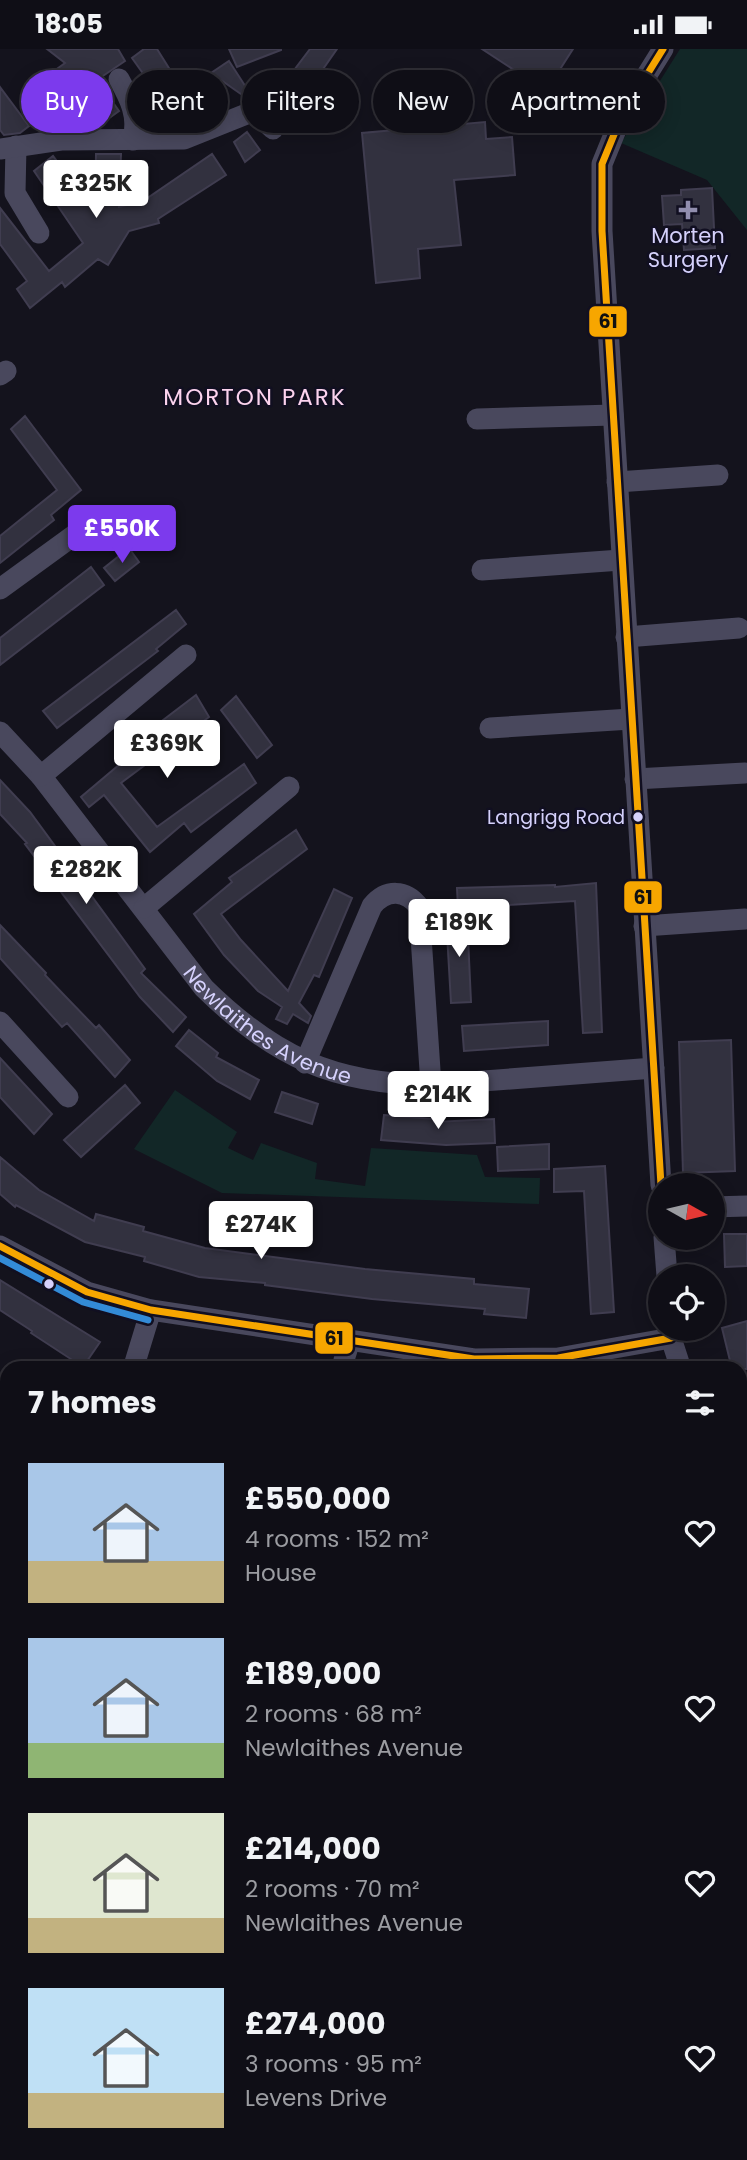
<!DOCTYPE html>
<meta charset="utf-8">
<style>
:root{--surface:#0f0e16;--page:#1d1c23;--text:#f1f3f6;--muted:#9b9ca1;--line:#2f2e35;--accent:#7c3aed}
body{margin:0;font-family:Poppins,sans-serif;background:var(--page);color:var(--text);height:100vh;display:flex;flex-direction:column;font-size:26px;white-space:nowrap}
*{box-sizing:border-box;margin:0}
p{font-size:23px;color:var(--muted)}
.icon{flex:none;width:38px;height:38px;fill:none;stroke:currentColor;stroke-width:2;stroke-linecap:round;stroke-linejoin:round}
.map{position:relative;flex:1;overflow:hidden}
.details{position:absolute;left:0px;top:1312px;width:747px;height:800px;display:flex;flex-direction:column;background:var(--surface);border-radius:21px 21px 0 0;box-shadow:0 4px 18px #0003,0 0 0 2px var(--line)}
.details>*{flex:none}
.guide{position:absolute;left:21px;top:21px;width:705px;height:63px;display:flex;gap:14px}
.needle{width:46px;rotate:98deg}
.controls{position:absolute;left:648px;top:1124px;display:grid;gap:14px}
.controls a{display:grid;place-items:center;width:77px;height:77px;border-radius:50%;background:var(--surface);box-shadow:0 4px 18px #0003,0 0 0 2px var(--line);font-size:35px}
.price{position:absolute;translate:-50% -60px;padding:0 16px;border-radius:7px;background:#fff;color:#222;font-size:23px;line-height:46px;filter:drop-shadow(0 2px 4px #0008)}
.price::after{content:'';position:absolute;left:50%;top:42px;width:21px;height:16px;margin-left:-10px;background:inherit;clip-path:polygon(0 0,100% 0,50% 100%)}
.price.selected{background:var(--accent);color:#fff}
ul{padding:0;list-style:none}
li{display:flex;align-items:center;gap:21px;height:175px;padding:0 28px}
li span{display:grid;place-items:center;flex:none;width:196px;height:140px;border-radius:0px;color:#555}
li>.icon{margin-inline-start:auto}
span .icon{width:84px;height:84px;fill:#fffc;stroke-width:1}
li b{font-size:30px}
h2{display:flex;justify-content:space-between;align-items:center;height:84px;padding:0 28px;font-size:30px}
.tag{padding:0 24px;border-radius:32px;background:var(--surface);box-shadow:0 4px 18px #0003,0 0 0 2px var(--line);font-size:24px;line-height:63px}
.tag.selected{background:var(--accent);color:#fff}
.status{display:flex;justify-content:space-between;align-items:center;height:49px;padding:0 35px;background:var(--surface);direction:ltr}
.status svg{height:19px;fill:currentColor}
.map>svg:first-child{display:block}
.green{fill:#122727}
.building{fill:#32313f;stroke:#403d50;stroke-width:2}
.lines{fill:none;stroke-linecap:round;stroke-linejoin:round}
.street{stroke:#49485d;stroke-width:21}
.secondary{stroke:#55546f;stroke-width:30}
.bus-1-casing{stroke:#110f21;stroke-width:12}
.bus-2-casing{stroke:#110f21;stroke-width:12}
.bus-1{stroke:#f7a600;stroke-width:7}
.bus-2{stroke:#338bd7;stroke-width:7}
.poi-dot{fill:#918eae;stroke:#110f21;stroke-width:2.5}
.bus-dot{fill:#d5d1fc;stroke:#110f21;stroke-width:2.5}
.labels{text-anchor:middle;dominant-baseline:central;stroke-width:5;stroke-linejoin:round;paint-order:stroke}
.bus-label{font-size:19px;fill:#d5d1fc;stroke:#110f21;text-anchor:end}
.poi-label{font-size:21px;fill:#d5d1fc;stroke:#110f21}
.street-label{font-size:21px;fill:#d5d1fc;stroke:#110f21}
.neighbourhood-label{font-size:23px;letter-spacing:2px;fill:#fcd3ee;stroke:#110f21}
.line-badge{stroke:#110f21;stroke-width:2.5}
.pale-badge-label{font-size:19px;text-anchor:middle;font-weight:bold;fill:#111}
</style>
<div class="status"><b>18:05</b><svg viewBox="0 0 49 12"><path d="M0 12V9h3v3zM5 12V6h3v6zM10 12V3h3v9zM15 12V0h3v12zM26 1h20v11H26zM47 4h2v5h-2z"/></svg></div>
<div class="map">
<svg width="747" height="2111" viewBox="0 0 747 2111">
<rect width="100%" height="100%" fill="#14131d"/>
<path class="green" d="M680,0H747V181L707,131L621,94Z
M175,1041L237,1083L228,1099L253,1111L261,1094L317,1114L315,1130L365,1137L371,1099L477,1106L485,1128L540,1129L539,1155L222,1144L134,1100Z
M75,2105H218L211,2111H73Z"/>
<path class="building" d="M47,0H118L125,12L97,31L119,62L98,77L78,47L59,61L39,33L65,14Z
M144,0H157L172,24L164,29L185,62L168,76L148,45L154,40L132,9Z
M229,0H281V1L237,18Z
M310,0H337L296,59L299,61L287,78L264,53L272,42L276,45Z
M482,0H573L546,42Z
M229,12L253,49L248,50L211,24Z
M0,38L29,77L20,84L4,86L0,81Z
M485,73L486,90L512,88L515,126L454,131L461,196L418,200L420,229L376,234L362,84Z
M247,83L260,101L245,113L234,93Z
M96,105H121L119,158L143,152L212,105L226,126L158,170L159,174L129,182L108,216L98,210L65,238L62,233L30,259L17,240L27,232L0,195V159L49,222L83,194L34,122L53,107L95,163Z
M712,139L715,199L684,201L682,175L664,176L662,147L681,146V141Z
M25,367L81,441L51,466L54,471L0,514V487L57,441L11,380Z
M129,499L139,513L115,532L104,519Z
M91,518L104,536L0,616V589Z
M176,561L186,575L156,600L158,602L57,679L43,662Z
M196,646L209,668L121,734L157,778L244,715L256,734L191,783L184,774L150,803L104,746L89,758L81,748L133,704L129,697Z
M236,647L272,696L257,709L221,661Z
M0,731L30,763L145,920L141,924L186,968L173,983L140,948L25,795L27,794L0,765Z
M296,781L307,800L221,865L241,891L288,942L334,840L352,849L319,928L314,926L299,954L311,967L308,974L293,965L287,975L276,970L282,958L258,942L224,906L194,865L232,833L229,829Z
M596,834L602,983L583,984L575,852L458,859L457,839L555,836V838Z
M467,866L471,953L451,954L446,867Z
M0,876L46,924L45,926L65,947L96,979L99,976L130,1011L115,1028L67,974L62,978L0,909Z
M548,972V996L464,1002L462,977Z
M189,981L218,1004L216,1008L259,1031L250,1050L217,1032L176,997Z
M731,991L735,1122L683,1124L679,993Z
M0,1009L52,1065L34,1085L0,1048Z
M125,1036L140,1054L81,1108L64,1091Z
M282,1043L318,1055L312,1075L275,1063Z
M384,1066L434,1070V1073L494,1070L495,1094L446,1096L381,1091Z
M549,1095V1120L498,1122L497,1098Z
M0,1108L39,1141L94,1172L96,1165L144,1178L143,1182L205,1199L365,1220L474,1230V1235L529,1240L526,1269L484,1265L485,1260L372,1250L265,1236V1234L199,1228L144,1212L145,1208L85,1193L16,1156L15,1158L0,1145Z
M605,1117L614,1263L591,1265L584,1142L554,1143V1120Z
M724,1185H747V1217L725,1218Z
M0,1231L100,1293L83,1318L31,1284L32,1282L0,1261Z
M747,1272V1320H732L722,1279Z"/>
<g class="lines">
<g class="street">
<path d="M119,30C130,50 139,67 133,91"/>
<path d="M16,97L15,144L39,184"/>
<path d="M0,100L61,91L184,90L254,62L273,80"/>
<path d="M0,326L6,322"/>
<path d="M477,370L613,366"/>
<path d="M617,433L718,426"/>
<path d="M482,521L621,511"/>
<path d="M0,540L88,476"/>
<path d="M626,588L739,579"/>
<path d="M490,679L631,670"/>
<path id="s1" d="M0,683L41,727L204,939C273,1007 333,1035 431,1036L654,1019"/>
<path d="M41,727L186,606"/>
<path d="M635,730L745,724"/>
<path d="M144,859L289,738"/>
<path d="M644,877L745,870"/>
<path d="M0,973L68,1048"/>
<path d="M305,1014L372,857C386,840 406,840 419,858L431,1036"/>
<path d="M661,1136L602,182V115L622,66L663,0"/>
<path d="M712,1158L747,1157"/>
<path d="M664,1188L667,1227"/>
<path d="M0,1197L87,1243L151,1261L474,1310L558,1309L671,1289"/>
<path d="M670,1279L671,1289L681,1320"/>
<path d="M133,1320L151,1261"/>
<path d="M344,1320V1311L350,1291"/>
<path d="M740,1473L747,1488"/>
<path d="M0,1491L7,1482"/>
<path d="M0,1573L7,1577"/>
<path d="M740,1666L747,1661"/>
<path d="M740,1962L747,1963"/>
<path d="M0,1976L7,1952"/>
<path d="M339,2111L341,2105"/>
</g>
<path class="secondary" d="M0,1848L7,1852
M469,2105L480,2111"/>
<defs>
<path id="bus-1" d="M661,1136L602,182V115L622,66L663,0
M0,1197L87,1243L151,1261L474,1310L558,1309L671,1289L670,1279"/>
<path id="bus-2" d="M0,1209L83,1253L148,1271"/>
</defs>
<use href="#bus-1" class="bus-1-casing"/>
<use href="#bus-2" class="bus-2-casing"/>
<use href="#bus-1" class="bus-1"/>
<use href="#bus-2" class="bus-2"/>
</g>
<path class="poi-dot" d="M684.5 150.5h7v7h7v7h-7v7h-7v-7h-7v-7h7z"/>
<g class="bus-dot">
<circle cx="638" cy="768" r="6"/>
<circle cx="49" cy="1235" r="6"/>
</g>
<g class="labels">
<g class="bus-label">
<text x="625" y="768">Langrigg Road</text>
</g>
<g class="poi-label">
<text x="688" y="186">Morten<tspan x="688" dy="24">Surgery</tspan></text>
</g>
<g class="street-label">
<text stroke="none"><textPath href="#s1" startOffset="402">Newlaithes Avenue</textPath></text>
</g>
<g class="neighbourhood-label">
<text x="255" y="348">MORTON PARK</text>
</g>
</g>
<g class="line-badge">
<rect x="588" y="256" width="40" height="33" rx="7" fill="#f7a600"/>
<rect x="623" y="831" width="40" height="34" rx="7" fill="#f7a600"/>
<rect x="314" y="1272" width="40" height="34" rx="7" fill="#f7a600"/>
</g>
<g class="pale-badge-label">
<text x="608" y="279">61</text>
<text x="643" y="855">61</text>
<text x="334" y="1296">61</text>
</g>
</svg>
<div class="controls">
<a><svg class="needle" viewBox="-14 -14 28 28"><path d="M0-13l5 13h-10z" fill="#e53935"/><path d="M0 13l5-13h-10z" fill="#9b9ca1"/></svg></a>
<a><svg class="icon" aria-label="locate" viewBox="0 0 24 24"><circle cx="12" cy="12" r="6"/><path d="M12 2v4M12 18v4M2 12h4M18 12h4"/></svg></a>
</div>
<b class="price" style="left:96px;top:171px">£325K</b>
<b class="price selected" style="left:122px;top:516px">£550K</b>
<b class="price" style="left:167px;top:731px">£369K</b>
<b class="price" style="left:86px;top:857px">£282K</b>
<b class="price" style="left:459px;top:910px">£189K</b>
<b class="price" style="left:438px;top:1082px">£214K</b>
<b class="price" style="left:261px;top:1212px">£274K</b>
<div class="guide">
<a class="tag selected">Buy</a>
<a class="tag">Rent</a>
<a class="tag">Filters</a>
<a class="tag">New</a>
<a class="tag">Apartment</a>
</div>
<section class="details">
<h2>7 homes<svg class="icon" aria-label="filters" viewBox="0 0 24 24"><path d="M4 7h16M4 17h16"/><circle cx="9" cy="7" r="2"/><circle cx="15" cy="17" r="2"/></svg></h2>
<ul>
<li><span style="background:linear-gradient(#a9c7e8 70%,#c2b280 0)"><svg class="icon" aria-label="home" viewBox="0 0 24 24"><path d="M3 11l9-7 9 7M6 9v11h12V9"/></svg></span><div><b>£550,000</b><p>4 rooms · 152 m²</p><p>House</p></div><svg class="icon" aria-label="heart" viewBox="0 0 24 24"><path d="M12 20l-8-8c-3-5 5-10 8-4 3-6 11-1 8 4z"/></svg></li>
<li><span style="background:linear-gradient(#a9c7e8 75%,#8fb573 0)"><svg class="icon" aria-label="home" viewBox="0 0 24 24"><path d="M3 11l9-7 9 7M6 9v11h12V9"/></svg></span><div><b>£189,000</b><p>2 rooms · 68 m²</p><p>Newlaithes Avenue</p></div><svg class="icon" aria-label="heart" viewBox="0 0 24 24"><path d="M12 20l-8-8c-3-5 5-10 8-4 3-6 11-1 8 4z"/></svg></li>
<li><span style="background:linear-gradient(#dfe7d0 75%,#c2b280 0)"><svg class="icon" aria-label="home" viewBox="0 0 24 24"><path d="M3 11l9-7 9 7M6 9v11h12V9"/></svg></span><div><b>£214,000</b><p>2 rooms · 70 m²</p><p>Newlaithes Avenue</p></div><svg class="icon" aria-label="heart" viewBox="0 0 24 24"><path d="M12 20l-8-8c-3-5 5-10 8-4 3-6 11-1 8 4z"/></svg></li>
<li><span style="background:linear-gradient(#bfe0f5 75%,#c2b280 0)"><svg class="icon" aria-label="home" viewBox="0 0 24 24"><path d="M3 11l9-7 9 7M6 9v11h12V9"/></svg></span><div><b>£274,000</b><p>3 rooms · 95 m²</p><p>Levens Drive</p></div><svg class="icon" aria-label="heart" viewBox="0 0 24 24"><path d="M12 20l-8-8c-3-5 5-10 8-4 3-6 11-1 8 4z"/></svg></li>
</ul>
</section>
</div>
